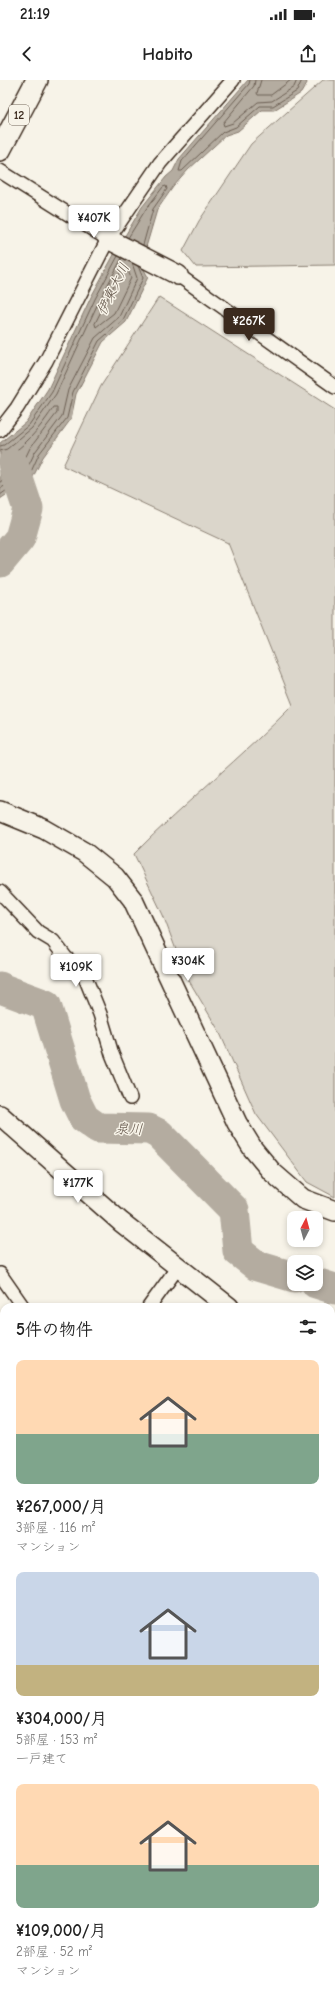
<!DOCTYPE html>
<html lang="ja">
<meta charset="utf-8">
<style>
:root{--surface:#fff;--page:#f2f2f2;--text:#222;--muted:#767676;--accent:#3b2a1e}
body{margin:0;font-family:"Comic Neue","Klee One",sans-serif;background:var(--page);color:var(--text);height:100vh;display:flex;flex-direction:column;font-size:15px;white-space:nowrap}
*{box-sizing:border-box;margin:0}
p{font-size:13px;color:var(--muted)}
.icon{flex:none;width:22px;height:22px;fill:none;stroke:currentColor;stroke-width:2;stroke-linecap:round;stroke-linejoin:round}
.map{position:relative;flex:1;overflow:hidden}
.side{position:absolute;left:0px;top:1223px;width:335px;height:692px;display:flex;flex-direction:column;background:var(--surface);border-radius:12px 12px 0 0;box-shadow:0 2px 6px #0003}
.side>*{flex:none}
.needle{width:26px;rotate:6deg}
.fabs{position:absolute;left:287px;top:1131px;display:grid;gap:8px}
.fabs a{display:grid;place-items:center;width:36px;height:36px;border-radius:8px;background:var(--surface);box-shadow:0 2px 6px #0003;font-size:20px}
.price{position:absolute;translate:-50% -34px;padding:0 9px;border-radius:4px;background:#fff;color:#222;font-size:13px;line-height:26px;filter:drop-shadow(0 1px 2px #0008)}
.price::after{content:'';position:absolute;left:50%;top:24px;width:12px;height:9px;margin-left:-6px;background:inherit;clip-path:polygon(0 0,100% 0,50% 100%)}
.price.selected{background:var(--accent);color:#fff}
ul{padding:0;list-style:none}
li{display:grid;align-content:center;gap:8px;height:212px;padding:0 16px}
li span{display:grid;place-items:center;height:124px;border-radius:8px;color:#555}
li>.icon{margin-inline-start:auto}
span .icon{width:72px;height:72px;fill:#fffc;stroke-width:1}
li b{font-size:17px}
h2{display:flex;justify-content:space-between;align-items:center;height:48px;padding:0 16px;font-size:17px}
.status{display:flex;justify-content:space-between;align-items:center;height:28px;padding:0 20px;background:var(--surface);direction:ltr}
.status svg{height:11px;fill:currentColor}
header{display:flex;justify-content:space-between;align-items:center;height:52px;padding:0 16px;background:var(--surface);font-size:18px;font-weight:600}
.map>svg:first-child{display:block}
.green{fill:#dbd6cb;stroke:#8b8074}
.water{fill:#b4aca0;stroke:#84786c}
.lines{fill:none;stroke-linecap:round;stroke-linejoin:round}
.shore{stroke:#6b5e52;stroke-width:1}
.river{stroke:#b4aca0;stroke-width:31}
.street-casing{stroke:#3b2a1e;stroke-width:16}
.secondary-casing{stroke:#3b2a1e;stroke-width:22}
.primary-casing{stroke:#3b2a1e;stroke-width:24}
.street{stroke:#f7f3e8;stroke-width:13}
.secondary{stroke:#f7f3e8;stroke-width:19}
.primary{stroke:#f7f3e8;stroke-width:21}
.rail-casing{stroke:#3b2a1e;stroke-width:4.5}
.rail{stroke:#f7f3e8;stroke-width:3;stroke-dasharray:9;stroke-linecap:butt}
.labels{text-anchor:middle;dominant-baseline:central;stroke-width:3;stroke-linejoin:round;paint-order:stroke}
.shield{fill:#f7f3e8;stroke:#73665b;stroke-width:1}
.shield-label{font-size:12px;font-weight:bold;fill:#3b2a1e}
.water-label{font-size:14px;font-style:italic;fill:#5f5145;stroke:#f7f3e8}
</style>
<div class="status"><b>21:19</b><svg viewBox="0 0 49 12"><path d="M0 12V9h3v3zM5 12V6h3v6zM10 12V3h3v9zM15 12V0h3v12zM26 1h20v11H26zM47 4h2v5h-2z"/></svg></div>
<header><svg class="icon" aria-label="back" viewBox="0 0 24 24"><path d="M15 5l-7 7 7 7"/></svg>Habito<svg class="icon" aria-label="share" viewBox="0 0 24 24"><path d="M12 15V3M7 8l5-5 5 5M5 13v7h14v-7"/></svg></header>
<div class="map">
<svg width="335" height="1915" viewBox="0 0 335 1915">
<rect width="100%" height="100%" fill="#f7f3e8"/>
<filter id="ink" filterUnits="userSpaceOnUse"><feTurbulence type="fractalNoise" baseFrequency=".025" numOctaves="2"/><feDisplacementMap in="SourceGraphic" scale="8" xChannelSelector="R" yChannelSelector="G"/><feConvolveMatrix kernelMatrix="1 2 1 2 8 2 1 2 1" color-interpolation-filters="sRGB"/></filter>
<g filter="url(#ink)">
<path class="green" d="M323,0H335V185L196,187L183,171L199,141L251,64Z
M159,217L335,330V1117L307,1102L256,1034L219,951L185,894L163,835L134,774C185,722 242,677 293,625L228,463L63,386L101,306Z
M0,1306L4,1312V1911H331V1563L335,1565V1915H0Z"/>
<path class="water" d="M248,0H306L307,3L301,13L274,30H262L238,51L226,55L188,90L173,107L157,130L141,184L148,197L126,242L103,262L76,314L71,339L43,377L33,397L0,419V363L26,342L48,309L91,217L116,171L142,127L166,97L173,91L179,79Z"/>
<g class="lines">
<path class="shore" d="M250,0L249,4L182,81L179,91H182L223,52L236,47L260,26H273L297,11L302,0
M255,0L254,6L223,43L224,46L233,43L258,22L272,21L294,7L297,0
M261,0L257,13L258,15H271L291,0
M128,158L146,129L163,107L166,106L167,109L153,129L143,165
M123,188H127L131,198L114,233L96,247L95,244Z
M0,366L4,365L29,345L52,312L95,219L118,176
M0,371L7,369L32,348L56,314L99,221L122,178
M0,377C20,376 44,342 54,327H57V333L30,368L21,387L0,402
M0,409L26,391L35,372L62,336L68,310L95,258L119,237L137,198L132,183
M0,415L30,394L39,374L67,338L73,312L99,261L123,240L143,198L138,186"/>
<path class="river" d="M0,482L20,458L28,429L13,384
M0,907L3,909L46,925L75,1020L84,1038L98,1048L149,1049L159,1054L234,1130L238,1171L257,1186L294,1197
M316,1203L335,1209"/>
<defs>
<path id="street" d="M0,91L108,159
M178,195L335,307
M0,350L17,328L46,281L108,159L160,83L233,0
M0,812L38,852L53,861L66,878L83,892L100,934L112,974L130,1018
M0,1194L23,1227
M149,1227L178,1187
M331,1480L335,1479"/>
<path id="secondary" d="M108,159L178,195
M0,731L44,749L84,772L115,797L133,820L237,1043L253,1069L272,1092L303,1119L335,1131
M0,1035L121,1142L229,1227
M331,1283L335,1285
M331,1663L335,1667
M331,1801L335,1757
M294,1915L298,1911"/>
<path id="primary" d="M0,70L37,0"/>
</defs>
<use href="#street" class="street-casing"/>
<use href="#secondary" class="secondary-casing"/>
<use href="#primary" class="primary-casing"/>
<use href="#street" class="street"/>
<use href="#secondary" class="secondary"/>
<use href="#primary" class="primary"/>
<defs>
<path id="rail" d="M0,1287L4,1291
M331,1516L335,1518"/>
</defs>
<use href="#rail" class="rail-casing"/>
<use href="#rail" class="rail"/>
</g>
</g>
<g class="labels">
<rect class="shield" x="9" y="25" width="20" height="20" rx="3"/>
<g class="shield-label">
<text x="19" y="35">12</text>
</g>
<g class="water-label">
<text transform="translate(113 209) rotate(-64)">伊東大川</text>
<text transform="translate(129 1049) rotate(2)">泉川</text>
</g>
</g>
</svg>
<div class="fabs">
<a><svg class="needle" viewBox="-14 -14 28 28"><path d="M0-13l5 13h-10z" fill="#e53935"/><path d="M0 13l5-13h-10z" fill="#767676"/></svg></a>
<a><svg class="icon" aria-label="layers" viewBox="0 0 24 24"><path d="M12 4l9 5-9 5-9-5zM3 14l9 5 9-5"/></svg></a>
</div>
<b class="price" style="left:94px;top:159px">¥407K</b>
<b class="price selected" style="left:249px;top:262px">¥267K</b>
<b class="price" style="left:188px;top:902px">¥304K</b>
<b class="price" style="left:76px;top:908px">¥109K</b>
<b class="price" style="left:78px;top:1124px">¥177K</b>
<section class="side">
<h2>5件の物件<svg class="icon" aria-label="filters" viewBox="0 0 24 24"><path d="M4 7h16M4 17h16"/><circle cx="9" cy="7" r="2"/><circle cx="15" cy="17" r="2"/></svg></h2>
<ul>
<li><span style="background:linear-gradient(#ffd9b3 60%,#7fa58c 0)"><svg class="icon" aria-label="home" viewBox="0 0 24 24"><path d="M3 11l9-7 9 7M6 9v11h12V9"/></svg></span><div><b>¥267,000/月</b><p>3部屋 · 116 m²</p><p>マンション</p></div></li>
<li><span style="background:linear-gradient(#c9d6e8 75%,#c2b280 0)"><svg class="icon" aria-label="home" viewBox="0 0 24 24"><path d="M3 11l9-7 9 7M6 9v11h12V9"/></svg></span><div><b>¥304,000/月</b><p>5部屋 · 153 m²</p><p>一戸建て</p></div></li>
<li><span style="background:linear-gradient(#ffd9b3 65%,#7fa58c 0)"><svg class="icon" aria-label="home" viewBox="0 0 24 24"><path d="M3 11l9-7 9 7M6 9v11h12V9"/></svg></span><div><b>¥109,000/月</b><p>2部屋 · 52 m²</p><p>マンション</p></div></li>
</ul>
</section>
</div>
